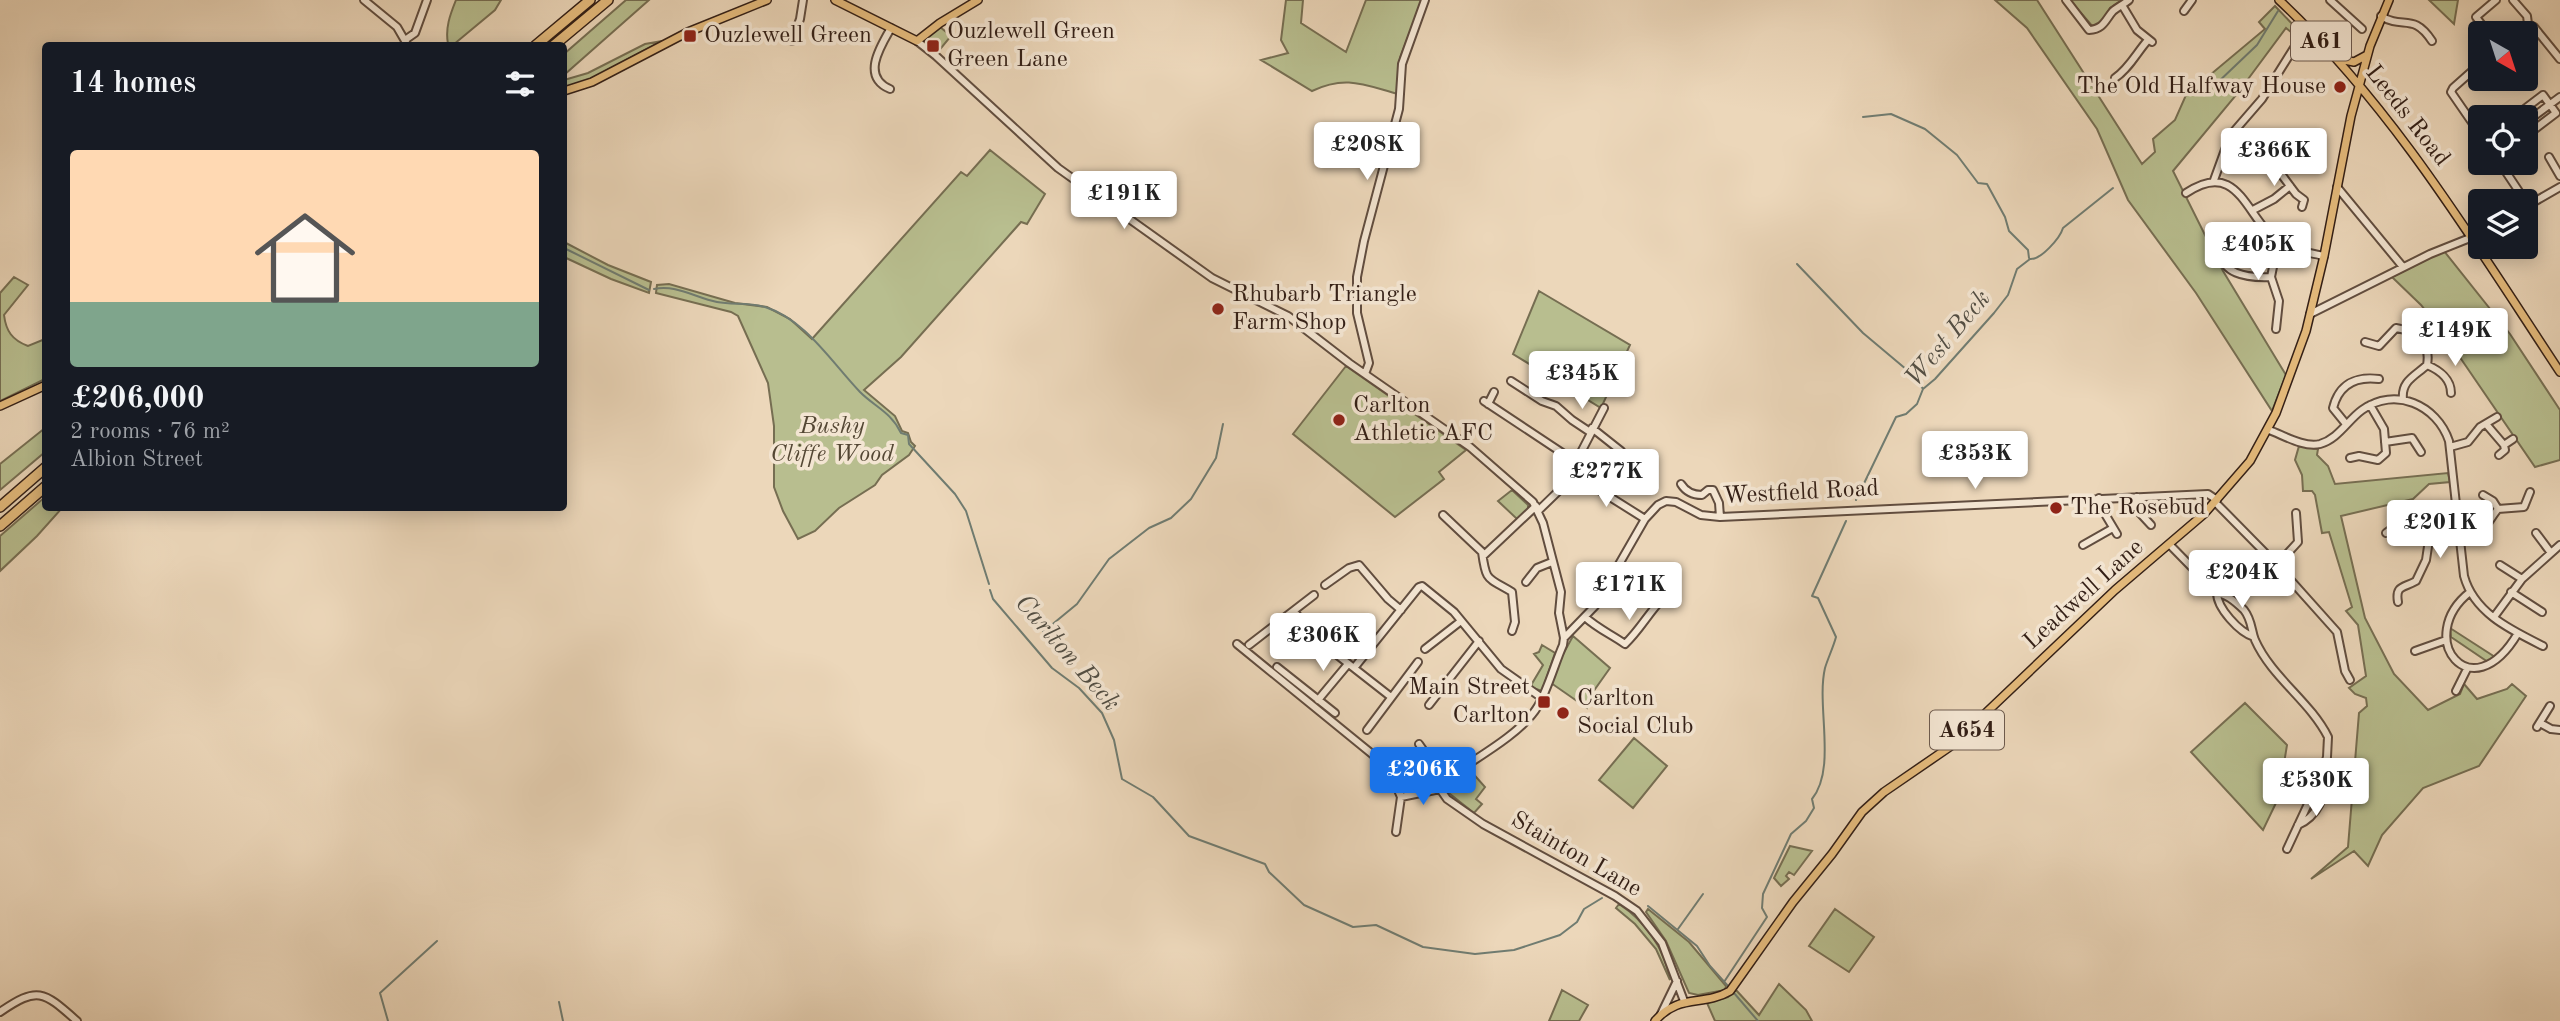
<!DOCTYPE html>
<meta charset="utf-8">
<style>
:root{--surface:#171b24;--page:#20242c;--text:#f1f3f6;--muted:#9ea1a6;--accent:#1a73e8}
body{margin:0;font-family:"Old Standard TT",serif;background:var(--page);color:var(--text);height:100vh;display:flex;flex-direction:column;font-size:26px;white-space:nowrap}
*{box-sizing:border-box;margin:0}
p{font-size:23px;color:var(--muted)}
.icon{flex:none;width:38px;height:38px;fill:none;stroke:currentColor;stroke-width:2;stroke-linecap:round;stroke-linejoin:round}
.map{position:relative;flex:1;overflow:hidden}
.side{position:absolute;left:42px;top:42px;width:525px;height:469px;display:flex;flex-direction:column;background:var(--surface);border-radius:7px;box-shadow:0 4px 18px #0003}
.side>*{flex:none}
.needle{width:46px;rotate:141deg}
.fabs{position:absolute;left:2468px;top:21px;display:grid;gap:14px}
.fabs a{display:grid;place-items:center;width:70px;height:70px;border-radius:7px;background:var(--surface);box-shadow:0 4px 18px #0003;font-size:35px}
.price{position:absolute;translate:-50% -60px;padding:0 16px;border-radius:7px;background:#fff;color:#222;font-size:23px;line-height:46px;filter:drop-shadow(0 2px 4px #0008)}
.price::after{content:'';position:absolute;left:50%;top:42px;width:21px;height:16px;margin-left:-10px;background:inherit;clip-path:polygon(0 0,100% 0,50% 100%)}
.price.active{background:var(--accent);color:#fff}
ul{padding:0;list-style:none}
li{display:grid;align-content:center;gap:14px;height:371px;padding:0 28px}
li span{display:grid;place-items:center;height:217px;border-radius:7px;color:#555}
li>.icon{margin-inline-start:auto}
span .icon{width:126px;height:126px;fill:#fffc;stroke-width:1}
li b{font-size:30px}
h2{display:flex;justify-content:space-between;align-items:center;height:84px;padding:0 28px;font-size:30px}
.map>svg:first-child{display:block}
.green{fill:#b8be8f;stroke:#766e52;stroke-width:2}
.lines{fill:none;stroke-linecap:round;stroke-linejoin:round}
.stream{stroke:#707c71;stroke-width:2}
.minor-casing{stroke:#614d3f;stroke-width:10}
.major-casing{stroke:#331f16;stroke-width:10}
.highway-casing{stroke:#331f16;stroke-width:12}
.minor{stroke:#f3e5d2;stroke-width:6}
.major{stroke:#e6bc7d;stroke-width:7}
.highway{stroke:#e6bc7d;stroke-width:9}
.poi-dot{fill:#8f2418;stroke:#f3e5d2;stroke-width:2.5}
.labels{text-anchor:middle;dominant-baseline:central;stroke-width:7;stroke-linejoin:round;paint-order:stroke}
.shield{fill:#f3e5d2;stroke:#6d5a4e;stroke-width:2}
.shield-label{font-size:23px;font-weight:bold;fill:#331f16}
.poi-label{font-size:24px;fill:#331f16;stroke:#f3e5d2;text-anchor:start}
.street-label{font-size:24px;fill:#331f16;stroke:#f3e5d2}
.park-label{font-size:24px;font-style:italic;fill:#544734;stroke:#f3e5d2}
.water-label{font-size:26px;font-style:italic;fill:#524e44;stroke:#f3e5d2}
</style>
<div class="map">
<svg width="2560" height="1021" viewBox="0 0 2560 1021">
<rect width="100%" height="100%" fill="#ecd7ba"/>
<filter id="stains"><feTurbulence type="fractalNoise" baseFrequency=".00286" numOctaves="4"/><feColorMatrix values="0 0 0 0 .2 0 0 0 0 .09 0 0 0 0 .02 0 0 0 .5 -.17"/></filter>
<radialGradient id="worn" r=".72"><stop offset=".6" stop-color="#630" stop-opacity="0"/><stop offset="1" stop-color="#630" stop-opacity=".3"/></radialGradient>
<path class="green" d="M456,0H501L495,10L453,45L448,44C445,28 450,15 456,0Z
M626,0H649L564,75V54Z
M1286,0H1303L1301,23L1346,52L1366,0H1422L1400,58L1398,94C1364,85 1346,75 1312,91L1261,60L1288,53L1281,40Z
M1995,0H2037L2142,164L2155,152L2153,139L2175,120L2186,95L2265,29L2259,22L2275,6L2320,53L2318,54L2286,28L2237,94L2173,171L2223,271L2286,375L2272,411L2196,293L2128,200L2097,129L2027,28Z
M2070,0H2122L2110,8L2101,24L2093,27Z
M2429,0H2458L2454,24Z
M940,27L951,36L937,53L924,40Z
M662,41L589,80L564,88V80L588,73L645,44Z
M990,150L1045,194L1027,224L1021,222L901,357L864,390L895,416L902,431L908,433L911,442L915,446L909,455L882,475L875,485L839,508L815,531L798,539L783,511L774,487V426L768,383L738,316L731,312L656,293L657,285L669,284L735,303L767,307L790,319L812,339L961,172L967,176Z
M564,242L608,265L651,282L649,293L611,279L564,257Z
M2444,251L2510,334L2560,410V460L2535,467L2444,334L2421,305L2392,277Z
M14,277L28,285L4,315C6,331 12,340 28,346L45,339V379L0,401V293Z
M1539,291L1630,345L1601,408L1513,354Z
M1346,366L1466,450L1439,472L1444,479L1395,517L1293,434Z
M45,428V452L0,490V464Z
M2299,446L2318,449L2317,455L2328,466L2335,484L2448,473L2450,482L2429,484L2413,499L2341,516L2365,618L2394,674L2428,710L2460,694L2464,684L2477,699L2507,689L2512,684L2526,696L2479,766L2423,788L2382,835L2368,866L2354,851L2311,879L2348,847L2359,713L2367,706L2366,698L2355,694L2349,688L2366,676L2358,625L2346,611L2352,607L2329,532L2322,533L2315,495L2312,491H2303L2302,475L2295,460Z
M1512,490L1528,505V509L1517,519L1498,501Z
M45,497L46,508H62L37,536L0,571V536Z
M2450,628L2495,657L2488,662L2451,637Z
M1573,636L1610,668L1593,692L1587,708L1551,683L1561,658Z
M1542,645L1555,653L1542,691L1530,687L1543,665L1534,654L1539,652Z
M2245,703L2287,745L2282,776L2287,780L2263,830L2191,752Z
M1634,738L1667,766L1633,808L1599,780Z
M1469,769L1485,787L1476,799L1482,804L1474,813L1445,790L1448,783Z
M1790,846L1812,851L1794,875L1789,872L1786,876L1789,879L1781,886L1774,878Z
M1619,904C1645,921 1665,949 1670,980L1656,949L1635,924L1616,908Z
M1648,909L1689,942L1726,986L1725,990L1698,995L1689,993L1666,941L1646,912Z
M1835,909L1874,937L1849,972L1809,946Z
M1779,984L1806,1010L1812,1021H1715L1707,1003L1728,997L1736,990L1759,1015Z
M1562,990L1588,1005L1579,1021H1549Z"/>
<g class="lines">
<path class="stream" d="M2215,85L2257,45L2278,11
M1863,117L1891,114L1925,129L1957,155L1978,183L1987,184L2005,217L2009,231L2028,250L2029,258
M564,248L649,290
M1797,264L1863,333L1913,375L1923,389
M654,289C676,284 696,298 717,302C733,305 749,302 765,307C805,319 832,363 860,392C875,407 891,412 901,433L908,435L909,444L955,494L966,511L989,584
M1856,500L1896,417L1906,414L1917,404L1923,389L1935,379L1994,313L2008,295L2017,269L2030,259C2041,260 2060,238 2063,228L2113,188
M990,590L993,599L1052,668L1079,688L1102,713L1114,740L1122,779L1153,797L1189,836L1265,864L1269,872L1304,905L1353,927L1376,925L1423,947L1475,954L1514,950L1560,935L1577,922L1584,909L1602,898
M1043,632L1077,604L1109,559L1149,528L1171,518L1191,499L1216,458L1223,424
M1648,906L1697,946L1710,966L1728,986
M1678,929L1703,894
M1724,982L1767,917L1762,908L1763,894L1791,834L1806,821L1814,808L1812,799C1837,768 1816,706 1825,668C1828,658 1833,648 1836,637L1818,598L1812,596L1846,521
M1734,993L1758,1021
M559,1002L563,1021
M388,1021L380,993L437,941"/>
<defs>
<path id="minor" d="M364,0L397,27L408,46
M2066,0L2089,30C2104,29 2105,20 2113,11C2118,7 2124,4 2129,0
M2330,0L2362,29
M2513,0L2527,16L2528,24
M2122,5L2137,30L2152,42
M2184,11L2192,0
M2381,16C2403,30 2413,12 2432,41
M2528,24L2534,27L2560,59
M2488,33L2476,17L2496,0
M2515,33L2528,24
M405,40L415,33L427,0
M792,41L800,19L803,0
M917,41L936,56L1058,168L1212,278L1288,316L1349,363L1470,447L1533,502L1543,523L1561,592L1559,613L1564,638L1563,645C1555,663 1548,689 1538,706C1522,734 1471,761 1444,780
M2480,64L2453,88L2451,92L2480,134
M2115,78C2129,69 2137,52 2148,40
M890,89C861,77 880,47 891,28
M2514,117L2543,95L2556,113L2527,135L2525,132
M2525,123L2560,97
M2549,157L2560,176
M2272,162L2296,194L2304,200L2302,207
M2500,163L2528,205
M2214,180L2230,136L2262,99L2297,43
M2337,187L2403,267
M2186,193C2241,156 2246,223 2282,244C2293,251 2311,253 2324,256
M2527,206L2560,187
M2253,210L2274,199L2290,186
M2219,245C2219,275 2247,278 2271,277
M2310,314L2430,254L2480,234
M2276,329L2279,301L2271,277L2275,257L2283,245
M2365,342L2379,346L2396,328C2417,331 2431,342 2427,365C2415,376 2401,381 2403,399
M2427,365C2439,370 2451,379 2451,393
M1365,374L1369,363L1357,313V277L1364,241L1399,109L1402,64L1425,0
M1511,381L1542,401L1556,406L1572,420L1590,432
M1484,401L1576,462
M1488,404L1494,392
M2346,424L2333,408C2339,384 2356,376 2379,379
M2486,424L2504,445
M1592,428L1621,451L1617,457
M2269,430C2283,435 2304,448 2320,444C2338,439 2348,420 2362,410C2395,386 2437,405 2449,441L2464,576C2474,613 2511,630 2543,646
M2385,442L2412,438L2421,452
M2450,447L2468,442L2480,427L2497,417
M2499,455L2505,450L2504,445L2513,439
M2350,458L2359,456L2378,460L2386,453L2384,429L2370,405
M1575,475L1645,519
M1575,475L1573,469L1576,462L1604,408
M1681,484C1686,492 1693,495 1702,495L1708,490H1713L1719,503L1720,517
M2483,495L2493,501L2498,509
M2137,497L2139,512L2151,525
M2099,498L2102,509L2117,534
M2215,502L2277,565L2337,632L2345,671L2350,680
M1539,510L1575,475
M1443,515L1482,552C1486,582 1487,577 1512,592L1515,622L1512,631
M2386,533L2405,519L2431,526
M2536,533L2551,553
M2460,537C2489,532 2482,529 2498,509L2524,507L2530,492
M2083,545L2113,528
M2170,545L2217,593C2227,594 2237,603 2244,610C2252,620 2251,630 2255,640C2272,678 2310,701 2328,737L2327,757L2321,776C2329,795 2316,817 2298,825
M1483,556L1536,506
M2277,565L2298,542L2296,513
M2500,565L2522,579
M1526,582L1537,568L1552,562
M1325,585L1349,568L1359,565L1388,599L1401,610
M1656,590L1667,600
M2470,592C2413,637 2471,713 2518,633
M2511,592L2542,612
M2217,593C2217,608 2239,632 2254,637
M2398,602C2395,585 2404,588 2416,581L2426,560L2431,526L2436,509L2445,505L2457,504
M1294,611L1313,636L1391,697
M1585,617C1598,629 1611,634 1625,644C1640,630 1649,612 1664,597
M2494,617L2522,579L2560,545
M1564,638L1595,606L1645,519L1658,505L1666,501L1676,502L1701,515L1720,517L2208,494L2217,500
M1237,644L1388,767L1401,797L1396,832
M1249,645L1314,595
M1425,649L1461,621
M2415,651L2446,640
M1277,667L1335,713
M1354,668L1419,587L1422,586L1454,612L1501,669L1542,698
M2456,691L2467,669
M1318,700L1348,664
M1429,705L1479,641
M2540,723L2551,729L2560,730
M2537,727L2550,706
M1367,730L1418,662
M1419,744L1444,780
M1407,767L1410,759L1422,751
M1440,789L1447,799L1483,824L1615,896L1637,911L1662,943L1684,1001
M1401,797L1440,789
M2287,849L2321,776
M0,1012C38,986 43,991 77,1021
M1661,1014L1677,981"/>
<path id="major" d="M835,0L917,41L940,23L978,0
M2279,0C2393,107 2474,242 2560,372
M2339,59L2354,62L2367,55
M564,91L592,82L688,32L767,0
M0,406L46,385
M1655,1021C1679,993 1703,1007 1730,991L1793,902L1832,854L1862,812L1884,792L1951,746L2115,590L2204,514L2250,461L2276,413L2306,331L2324,256L2351,116L2370,46L2389,0"/>
<path id="highway" d="M535,46L590,0
M553,46L608,0
M0,507L46,467
M0,526L46,486"/>
</defs>
<use href="#minor" class="minor-casing"/>
<use href="#major" class="major-casing"/>
<use href="#highway" class="highway-casing"/>
<use href="#minor" class="minor"/>
<use href="#major" class="major"/>
<use href="#highway" class="highway"/>
</g>
<g class="poi-dot">
<rect x="683" y="29" width="14" height="14" rx="3.5"/>
<rect x="926" y="39" width="14" height="14" rx="3.5"/>
<circle cx="2340" cy="87" r="7"/>
<circle cx="1218" cy="309" r="7"/>
<circle cx="1339" cy="420" r="7"/>
<circle cx="2056" cy="508" r="7"/>
<rect x="1537" y="695" width="14" height="14" rx="3.5"/>
<circle cx="1563" cy="713" r="7"/>
</g>
<g class="labels">
<g class="shield">
<rect x="2291" y="21.5" width="60" height="39" rx="5"/>
<rect x="1930" y="710.5" width="74" height="39" rx="5"/>
</g>
<g class="shield-label">
<text x="2321" y="41">A61</text>
<text x="1967" y="730">A654</text>
</g>
<g class="poi-label">
<text x="947" y="32">Ouzlewell Green<tspan x="947" dy="28">Green Lane</tspan></text>
<text x="704" y="36">Ouzlewell Green</text>
<text x="2326" y="87" text-anchor="end">The Old Halfway House</text>
<text x="1232" y="295">Rhubarb Triangle<tspan x="1232" dy="28">Farm Shop</tspan></text>
<text x="1353" y="406">Carlton<tspan x="1353" dy="28">Athletic AFC</tspan></text>
<text x="2070" y="508">The Rosebud</text>
<text x="1530" y="688" text-anchor="end">Main Street<tspan x="1530" dy="28">Carlton</tspan></text>
<text x="1577" y="699">Carlton<tspan x="1577" dy="28">Social Club</tspan></text>
</g>
<g class="street-label">
<text transform="translate(2407 116) rotate(52)">Leeds Road</text>
<text transform="translate(1801 493) rotate(-3)">Westfield Road</text>
<text transform="translate(2084 595) rotate(-42)">Leadwell Lane</text>
<text transform="translate(1576 855) rotate(30)">Stainton Lane</text>
</g>
<g class="park-label">
<text x="832" y="427">Bushy<tspan x="832" dy="28">Cliffe Wood</tspan></text>
</g>
<g class="water-label">
<text transform="translate(1948 339) rotate(-50)">West Beck</text>
<text transform="translate(1067 653) rotate(49)">Carlton Beck</text>
</g>
</g>
<rect width="100%" height="100%" filter="url(#stains)"/>
<rect width="100%" height="100%" fill="url(#worn)"/>
</svg>
<div class="fabs">
<a><svg class="needle" viewBox="-14 -14 28 28"><path d="M0-13l5 13h-10z" fill="#e53935"/><path d="M0 13l5-13h-10z" fill="#9ea1a6"/></svg></a>
<a><svg class="icon" aria-label="locate" viewBox="0 0 24 24"><circle cx="12" cy="12" r="6"/><path d="M12 2v4M12 18v4M2 12h4M18 12h4"/></svg></a>
<a><svg class="icon" aria-label="layers" viewBox="0 0 24 24"><path d="M12 4l9 5-9 5-9-5zM3 14l9 5 9-5"/></svg></a>
</div>
<b class="price" style="left:1367px;top:182px">£208K</b>
<b class="price" style="left:2274px;top:188px">£366K</b>
<b class="price" style="left:1124px;top:231px">£191K</b>
<b class="price" style="left:2258px;top:282px">£405K</b>
<b class="price" style="left:2455px;top:368px">£149K</b>
<b class="price" style="left:1582px;top:411px">£345K</b>
<b class="price" style="left:1975px;top:491px">£353K</b>
<b class="price" style="left:1606px;top:509px">£277K</b>
<b class="price" style="left:2440px;top:560px">£201K</b>
<b class="price" style="left:2242px;top:610px">£204K</b>
<b class="price" style="left:1629px;top:622px">£171K</b>
<b class="price" style="left:1323px;top:673px">£306K</b>
<b class="price active" style="left:1423px;top:807px">£206K</b>
<b class="price" style="left:2316px;top:818px">£530K</b>
<section class="side">
<h2>14 homes<svg class="icon" aria-label="filters" viewBox="0 0 24 24"><path d="M4 7h16M4 17h16"/><circle cx="9" cy="7" r="2"/><circle cx="15" cy="17" r="2"/></svg></h2>
<ul>
<li><span style="background:linear-gradient(#ffd9b3 70%,#7fa58c 0)"><svg class="icon" aria-label="home" viewBox="0 0 24 24"><path d="M3 11l9-7 9 7M6 9v11h12V9"/></svg></span><div><b>£206,000</b><p>2 rooms · 76 m²</p><p>Albion Street</p></div></li>
</ul>
</section>
</div>
